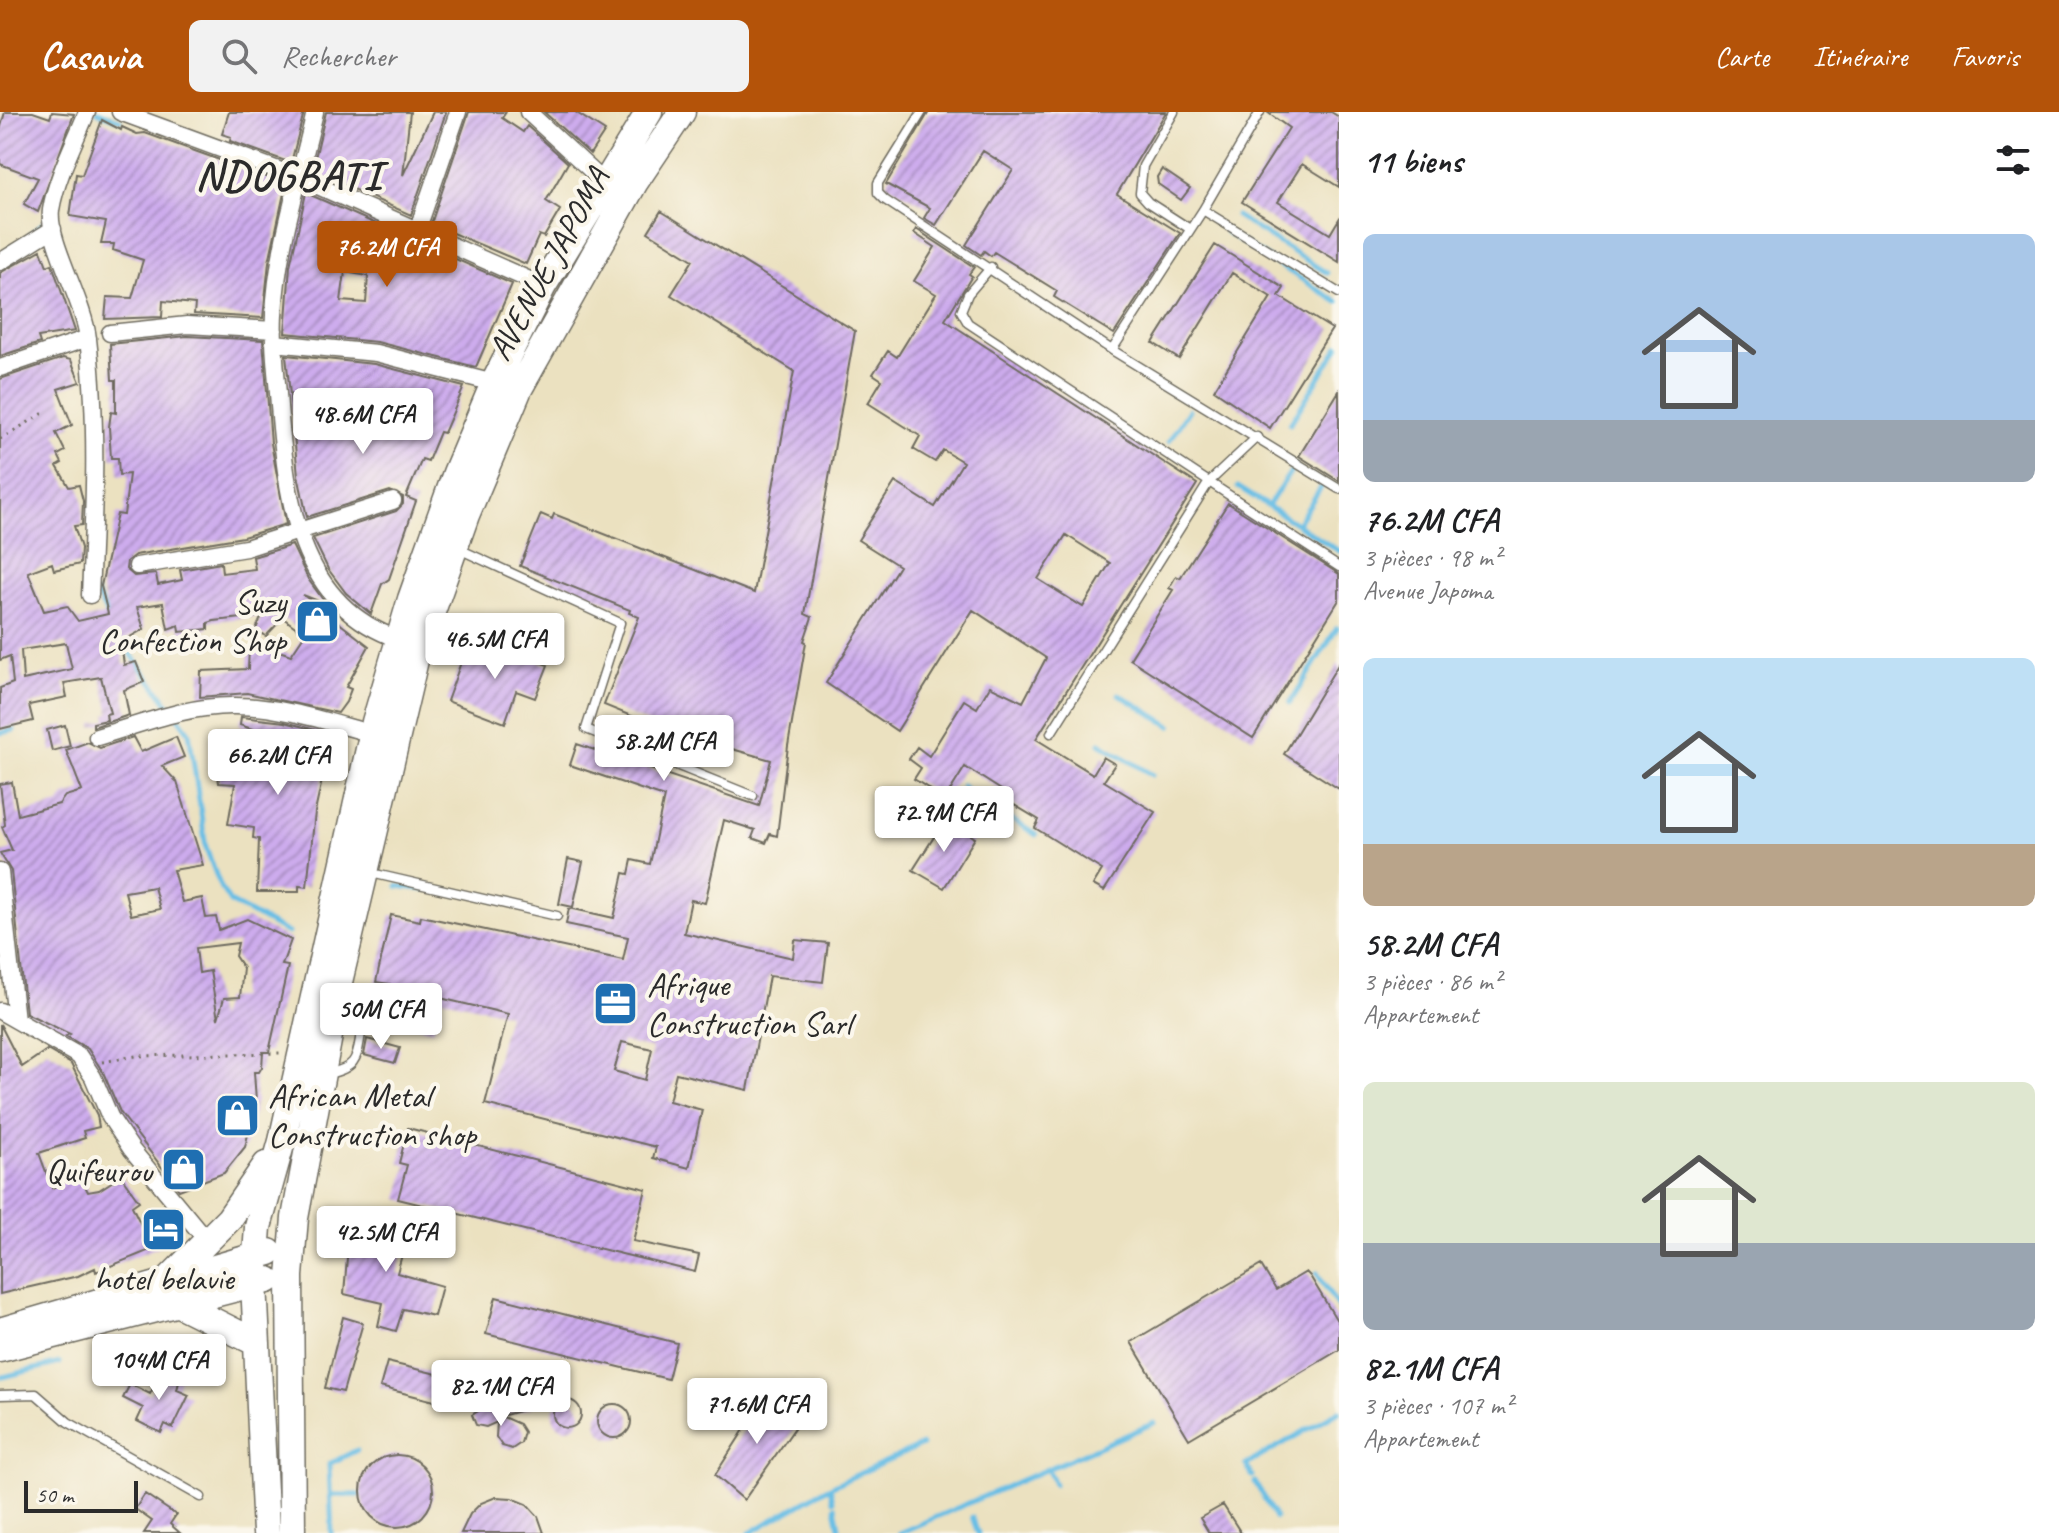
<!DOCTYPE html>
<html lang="fr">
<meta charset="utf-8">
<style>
:root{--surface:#fff;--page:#f2f2f2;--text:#202124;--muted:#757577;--accent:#b45309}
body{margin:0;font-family:Caveat,sans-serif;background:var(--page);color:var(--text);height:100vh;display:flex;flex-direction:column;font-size:30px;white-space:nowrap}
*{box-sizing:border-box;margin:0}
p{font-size:26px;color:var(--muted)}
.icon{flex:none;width:44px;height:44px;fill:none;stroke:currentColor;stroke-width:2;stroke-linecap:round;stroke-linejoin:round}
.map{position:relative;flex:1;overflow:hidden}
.details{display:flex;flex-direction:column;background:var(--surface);width:720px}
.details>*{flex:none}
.scale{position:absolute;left:24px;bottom:20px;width:114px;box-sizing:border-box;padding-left:8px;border:4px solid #2b2b2b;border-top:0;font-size:22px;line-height:28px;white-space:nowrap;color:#2b2b2b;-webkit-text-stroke:6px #fbf7ec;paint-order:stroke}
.price{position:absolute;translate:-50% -68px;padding:0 18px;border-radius:8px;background:#fff;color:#222;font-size:26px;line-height:52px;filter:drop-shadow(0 2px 4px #0008)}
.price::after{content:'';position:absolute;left:50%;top:48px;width:24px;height:18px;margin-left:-12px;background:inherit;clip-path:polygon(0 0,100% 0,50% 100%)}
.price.on{background:var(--accent);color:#fff}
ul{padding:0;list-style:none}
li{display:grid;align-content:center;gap:16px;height:424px;padding:0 24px}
li span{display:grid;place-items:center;height:248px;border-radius:12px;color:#555}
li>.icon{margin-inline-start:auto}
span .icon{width:144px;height:144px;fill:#fffc;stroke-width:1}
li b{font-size:34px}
h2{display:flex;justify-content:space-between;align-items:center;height:96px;padding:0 24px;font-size:34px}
header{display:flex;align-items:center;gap:48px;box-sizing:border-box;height:112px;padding:0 40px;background:var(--accent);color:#fff}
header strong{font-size:38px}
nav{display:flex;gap:44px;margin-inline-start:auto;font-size:28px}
.search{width:560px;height:72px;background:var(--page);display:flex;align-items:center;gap:20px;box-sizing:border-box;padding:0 28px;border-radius:12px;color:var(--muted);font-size:30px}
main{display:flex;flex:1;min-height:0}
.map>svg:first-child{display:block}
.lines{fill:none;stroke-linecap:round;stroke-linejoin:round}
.stream{stroke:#68bee5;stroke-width:5}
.building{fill:url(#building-hatch);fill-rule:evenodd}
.lane-casing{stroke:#6e6b5f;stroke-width:11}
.street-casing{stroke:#6e6b5f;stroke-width:19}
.primary-casing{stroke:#6e6b5f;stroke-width:29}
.path{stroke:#6e6b5f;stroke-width:3;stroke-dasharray:2 6;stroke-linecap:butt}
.lane{stroke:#fff;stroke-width:8}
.street{stroke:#fff;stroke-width:16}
.primary{stroke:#fff;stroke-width:26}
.labels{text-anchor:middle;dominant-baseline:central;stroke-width:8;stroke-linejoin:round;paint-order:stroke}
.street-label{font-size:34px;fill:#2b2b2b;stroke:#fbf7ec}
.poi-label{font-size:34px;fill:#2b2b2b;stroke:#fbf7ec;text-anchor:end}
.district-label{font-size:42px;font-weight:bold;letter-spacing:2px;fill:#2b2b2b;stroke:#fbf7ec}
</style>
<header>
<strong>Casavia</strong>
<div class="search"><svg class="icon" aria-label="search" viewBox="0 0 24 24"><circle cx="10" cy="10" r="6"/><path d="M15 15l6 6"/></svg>Rechercher</div>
<nav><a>Carte</a><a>Itinéraire</a><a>Favoris</a></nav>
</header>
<main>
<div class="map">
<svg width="1339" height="1421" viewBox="0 0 1339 1421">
<defs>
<pattern id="building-hatch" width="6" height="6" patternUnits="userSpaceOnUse" patternTransform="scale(2)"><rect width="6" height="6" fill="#cdaced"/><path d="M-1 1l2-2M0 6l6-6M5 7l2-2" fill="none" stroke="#a78cc0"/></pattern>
</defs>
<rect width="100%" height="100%" fill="#fbf7ec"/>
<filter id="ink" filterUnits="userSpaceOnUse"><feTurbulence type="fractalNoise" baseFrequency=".0125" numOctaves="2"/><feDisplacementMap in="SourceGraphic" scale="16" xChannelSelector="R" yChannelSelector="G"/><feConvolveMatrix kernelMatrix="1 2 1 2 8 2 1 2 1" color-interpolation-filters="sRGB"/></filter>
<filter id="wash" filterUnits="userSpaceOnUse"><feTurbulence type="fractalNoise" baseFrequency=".006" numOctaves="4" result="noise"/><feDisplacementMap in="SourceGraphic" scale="32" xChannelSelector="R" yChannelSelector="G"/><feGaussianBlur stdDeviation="1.8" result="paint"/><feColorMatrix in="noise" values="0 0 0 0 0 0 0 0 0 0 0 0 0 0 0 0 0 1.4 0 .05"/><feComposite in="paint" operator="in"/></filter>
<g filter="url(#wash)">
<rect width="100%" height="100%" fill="#ebe1c0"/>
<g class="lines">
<path class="stream" d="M97,0L120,8
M1236,104L1327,161
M1226,120L1338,190
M30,123L46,108
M1290,312L1339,234
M1169,329L1189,298
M1238,375L1339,439
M1268,394L1295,353
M1297,412L1324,371
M96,481L109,507
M120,527L189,620L206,736L221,776L230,790L288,821
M1119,582L1171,614
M1290,591L1337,516
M0,621L14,618
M1100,631L1152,663
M962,674L993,696
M1001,701L1012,708
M1016,710L1036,723
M397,774L426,778
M1317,1161L1339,1197
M3,1265L60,1251
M1047,1356L1054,1372
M1252,1364L1246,1353L1339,1299
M1255,1370L1275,1406
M830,1375L833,1389
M331,1383H358
M835,1395L839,1415
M972,1405L978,1421
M332,1421L329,1352L357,1338
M750,1421L828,1376L922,1333
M899,1421L1154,1311"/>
</g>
<g id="blocks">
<path class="building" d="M5,0H33L50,6L52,0L74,2L38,100L24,92L38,66L0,52V18Z
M229,0H304L291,51L230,29L231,25L222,22Z
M326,0H410L403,63L433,0H446L411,103L312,59Z
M469,0H506L502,6L523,20L527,14L568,51L546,89L560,98L544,125L539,123L526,152L431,112Z
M544,0H575L605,19L590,42Z
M929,0H1166L1117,82L1180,121L1114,222L1054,185L1057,179L994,140L991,144L984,139L981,143L966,133L1013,58L983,39L936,113L924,106L930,96L886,72Z
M1267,0H1331L1339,5V75L1302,52L1278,90L1330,122L1339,107V150L1242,90L1289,16Z
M102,8L121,18L122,15L137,22L145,21L286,72L269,150L263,206L194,202L195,192L163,189L162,205L105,207L107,185L132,186L143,148L113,138L114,132H101L106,110L70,104L76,62L82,63Z
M1162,57L1190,76L1181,88L1158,72L1157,65Z
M306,81L512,172L476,255L377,230L285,221L290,154ZM345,160L368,164L366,191L341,189Z
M661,99L855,219L805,502L812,505L804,529L806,530L788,634L777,724L770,722L766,731L752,726L755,718L724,708L705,791L691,788L684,821L793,846L795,828L828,831L823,870L769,864L748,978L676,961L669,989L702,998L689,1056L653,1046L656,1035L485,992L508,902L440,886L433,918L382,906L390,872L376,870L391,803L420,809L421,804L623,848L628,825L566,812L569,796L614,806L624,761L629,762L632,748L650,752L664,685L570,653L577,632L759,694L771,648L725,635L722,641L604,593L639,505L629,501L630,498L520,454L541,402L552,407L554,402L754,481L794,259L671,183L693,148L648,120ZM622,930L652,937L645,968L614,959Z
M916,117L974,155L969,162L972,164L945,208L1197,372L1036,627L1093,662L1103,645L1115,652L1104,669L1155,700L1104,779L1093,773L1102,758L1035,716L1039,708L1006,688L1009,683L965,655L945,687L914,667L921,656L909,647L917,635L929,644L964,588L977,596L990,574L1023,590L1046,546L973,498L897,619L826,571L899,454L858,428L895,370L935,395L963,350L943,338L935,350L913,337L920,324L868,291L882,268L873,262L888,239L897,245L936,182L914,169L935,135L914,121ZM1066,423L1110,451L1083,495L1038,467Z
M1215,133L1284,176L1279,184L1332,217L1270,316L1214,278L1271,185L1232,161L1179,247L1153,231Z
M41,138L47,154L52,152L75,219L38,225L40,231L0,244V161Z
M187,224L263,228L271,331L286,412L243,425L135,443L127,449L126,457L134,464L156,462L158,473L182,468L180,458L221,451L222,461L255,457L253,445L292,433L308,467L326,492L303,483L369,534L346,575L351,577L346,590L338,601L247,581L200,585L201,559L248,557L249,536L273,537L291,543L305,522L283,506L266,524L255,519L262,504L214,509L208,511V517L180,520L179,513L168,517L163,491L137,495L144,517L121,530L124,553L136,550L144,570L124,578L129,603L93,615V611L107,608L106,602L110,601L101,565L64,571L67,585L29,593L33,609L0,617V576L13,571L10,544L0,548V267L63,246L71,248L80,270L58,277L72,313L56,321L65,339L58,343L62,351L57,354L69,375L79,373L83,389L82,413L74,414L81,436L80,452L54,458L52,451L28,460L44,499L67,494L78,509L108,502L101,474L117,402L124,403L129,362L119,363L118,346H111L109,315L111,300L116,301V268H112L110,232ZM66,531L72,557L23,568L21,538Z
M286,243L374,252L464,275L444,321L440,320L428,349L422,347L406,385L416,389L389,467L382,472L371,502L346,481L328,457L313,426L396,399L403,392V385L390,379L307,405L298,363Z
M1339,279V369L1299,344Z
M1228,391L1339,462V488L1253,626L1130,547L1173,478L1169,476L1176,464L1180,466Z
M468,531L501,544L504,537L548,553L535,586L516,579L505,611L447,589Z
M1339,551V677L1284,642Z
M241,605L285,610L338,624L332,648L328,647L324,659L315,700L307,775L299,774V780H257L259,727L253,726L254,716L228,712L235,672L219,671L214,637L282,627L240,613Z
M65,613L70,634L52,639L47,618Z
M133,625L141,640L176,625L184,645L162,654L177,670L203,753L173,758L182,790L202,786L206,806L216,805L219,818L247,807L291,828L282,853L288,854L269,940H263L262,955L259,960H254L256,989L245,1035L224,1061L179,1078L120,1000L103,960L88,937L66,924L70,922L26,901L11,759L0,741L12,738L2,715L5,713L0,672L12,670L18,703L59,692L65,684L82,679L66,638L88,630L100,636ZM154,775L160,797L131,803L125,780ZM238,831L235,844L243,856L240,885L224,886L218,907L210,859L199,861L196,836Z
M946,706L975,726L944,776L913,758Z
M568,747L583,750L573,795L559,792Z
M0,912L22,955L47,938L71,952L97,1003L99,1015L83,1019L85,1026L39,1041L52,1076L79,1062L88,1080L99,1078L121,1064L139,1089L132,1094L143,1117L171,1103L181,1114L175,1117L177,1121L168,1126L170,1130L96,1160L95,1156L78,1164L0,1182Z
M367,927L400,936L395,951L364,943Z
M408,1016L646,1077L633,1129L699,1143L695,1160L398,1087L407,1053L399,1051Z
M368,1104L409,1117L397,1161L442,1174L434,1204L403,1197L396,1219L378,1214L383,1191L344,1182L347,1146L354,1119L361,1117Z
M1261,1153L1276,1178L1306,1160L1310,1164L1339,1212V1238L1189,1327L1131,1230Z
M496,1185L677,1231L668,1267L486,1222Z
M343,1205L363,1211L343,1280L325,1276Z
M387,1250L445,1264L438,1290L380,1275Z
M515,1255H524L538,1265L540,1287L530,1296L505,1303L497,1272L501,1264Z
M163,1258L180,1266L177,1278L189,1283L173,1316L165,1312L161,1321L137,1309L143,1296L123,1286L130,1272L150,1282Z
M767,1282L801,1307L744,1388L715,1363Z
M553 1302a14 14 0 1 1 28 0a14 14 0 1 1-28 0Z
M597 1309a17 17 0 1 1 34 0a17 17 0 1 1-34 0Z
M483,1296L519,1312L524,1320L521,1331L512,1337L502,1334L496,1325L497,1310L486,1315L476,1313L472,1303Z
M361 1379a36 36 0 1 1 72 0a36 36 0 1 1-72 0Z
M145,1382L176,1403L170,1412L180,1421H144L152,1409L135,1397Z
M496,1385L512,1386L527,1392L538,1404L544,1421H461L470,1402L481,1391Z
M1223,1393L1241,1421H1209L1200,1406Z"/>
</g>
</g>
<g filter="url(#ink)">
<use href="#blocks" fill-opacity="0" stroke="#6e6b5f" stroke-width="2"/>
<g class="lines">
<defs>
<path id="lane" d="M922,0L878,71V81L885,88L1112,238L1339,377
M1174,0L1143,54L1140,81L1148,90L1190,117
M1203,98L1339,181
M991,155L968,182L961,199L968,211L1209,370L1257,325
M1112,238L1203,98L1260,0
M459,437L620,511L586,617L753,684
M1051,621L1209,370L1339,455
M371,761L557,804
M327,962C362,955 356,942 363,911L359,903L340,894
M0,1283L36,1282L68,1310L201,1385"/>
<path id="street" d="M87,0C75,30 56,66 51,98C47,129 84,189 88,227C98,312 94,398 90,483
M120,0L300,66L543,174
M315,0C300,66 277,135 274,203C272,233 277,264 279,294C287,387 297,492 398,527
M528,0L604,70
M417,119L458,0
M0,150L53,117
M110,221L187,213L274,218
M274,231L376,241L494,271
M0,256L88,226
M137,454L246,436L393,389
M97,625C141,612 188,593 235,594C281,594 328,610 373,622
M0,760L16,908
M0,899L79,944L93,965L110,1005L132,1038L208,1130"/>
<path id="primary" d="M167,1169L229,1107L266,1053
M179,1192L257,1231
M0,1219L269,1140
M0,1237L268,1168
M266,1421L254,1170L258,1115L282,1029L375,610L411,487L456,361L494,271L543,174L649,0
M292,1421L290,1164L295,1106L339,870L415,548L466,403L519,277L635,70L682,0"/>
</defs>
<use href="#lane" class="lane-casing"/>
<use href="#street" class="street-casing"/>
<use href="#primary" class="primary-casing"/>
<path class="path" d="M0,327L44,301
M102,950L136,944L282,941"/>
<use href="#lane" class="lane"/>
<use href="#street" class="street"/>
<use href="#primary" class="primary"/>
</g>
</g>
<defs>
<symbol id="shop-square" viewBox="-11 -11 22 22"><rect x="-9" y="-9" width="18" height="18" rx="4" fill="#1f6fb2" stroke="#fbf7ec"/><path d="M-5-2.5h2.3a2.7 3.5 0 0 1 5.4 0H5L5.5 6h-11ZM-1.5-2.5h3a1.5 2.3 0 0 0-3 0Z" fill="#fff"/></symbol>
<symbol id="office-square" viewBox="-11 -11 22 22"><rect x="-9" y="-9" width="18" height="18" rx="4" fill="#1f6fb2" stroke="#fbf7ec"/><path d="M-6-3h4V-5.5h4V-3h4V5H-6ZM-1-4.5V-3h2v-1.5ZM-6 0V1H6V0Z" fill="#fff"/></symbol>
<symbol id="hotel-square" viewBox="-11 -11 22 22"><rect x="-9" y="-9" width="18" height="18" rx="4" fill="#1f6fb2" stroke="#fbf7ec"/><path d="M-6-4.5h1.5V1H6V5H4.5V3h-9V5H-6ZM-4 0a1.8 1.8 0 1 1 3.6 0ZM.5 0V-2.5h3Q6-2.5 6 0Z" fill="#fff"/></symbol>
</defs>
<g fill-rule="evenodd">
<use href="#shop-square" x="292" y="484" width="51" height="51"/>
<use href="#office-square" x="590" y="866" width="51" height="51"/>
<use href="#shop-square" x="212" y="978" width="51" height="51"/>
<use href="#shop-square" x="158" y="1032" width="51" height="51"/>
<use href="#hotel-square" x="138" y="1092" width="51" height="51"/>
</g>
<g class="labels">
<g class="street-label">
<text transform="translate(548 152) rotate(-61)">AVENUE JAPOMA</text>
</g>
<g class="poi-label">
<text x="286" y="489">Suzy<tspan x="286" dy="39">Confection Shop</tspan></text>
<text x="647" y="872" text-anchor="start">Afrique<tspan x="647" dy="39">Construction Sarl</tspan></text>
<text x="268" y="983" text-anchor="start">African Metal<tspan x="268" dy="39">Construction shop</tspan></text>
<text x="152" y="1058">Quifeurou</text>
<text x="164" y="1166" text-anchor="middle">hotel belavie</text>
</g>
<g class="district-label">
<text x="289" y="63">NDOGBATI</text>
</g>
</g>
</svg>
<div class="scale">50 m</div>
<b class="price on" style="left:387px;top:177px">76.2M CFA</b>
<b class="price" style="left:363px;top:344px">48.6M CFA</b>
<b class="price" style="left:495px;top:569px">46.5M CFA</b>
<b class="price" style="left:664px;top:671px">58.2M CFA</b>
<b class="price" style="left:278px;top:685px">66.2M CFA</b>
<b class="price" style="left:944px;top:742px">72.9M CFA</b>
<b class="price" style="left:381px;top:939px">50M CFA</b>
<b class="price" style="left:386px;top:1162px">42.5M CFA</b>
<b class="price" style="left:159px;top:1290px">104M CFA</b>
<b class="price" style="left:501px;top:1316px">82.1M CFA</b>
<b class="price" style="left:757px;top:1334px">71.6M CFA</b>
</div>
<section class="details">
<h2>11 biens<svg class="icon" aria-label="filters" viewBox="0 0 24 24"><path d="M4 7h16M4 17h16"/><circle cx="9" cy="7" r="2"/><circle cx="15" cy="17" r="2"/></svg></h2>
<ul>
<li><span style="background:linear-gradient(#a9c7e8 75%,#9aa5b1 0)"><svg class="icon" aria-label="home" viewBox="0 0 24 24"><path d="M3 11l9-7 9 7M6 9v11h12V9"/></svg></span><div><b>76.2M CFA</b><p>3 pièces · 98 m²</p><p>Avenue Japoma</p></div></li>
<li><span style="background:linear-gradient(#bfe0f5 75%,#b9a48a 0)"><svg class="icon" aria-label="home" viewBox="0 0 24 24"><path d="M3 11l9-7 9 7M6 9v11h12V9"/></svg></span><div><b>58.2M CFA</b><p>3 pièces · 86 m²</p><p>Appartement</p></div></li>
<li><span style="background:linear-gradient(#dfe7d0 65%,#9aa5b1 0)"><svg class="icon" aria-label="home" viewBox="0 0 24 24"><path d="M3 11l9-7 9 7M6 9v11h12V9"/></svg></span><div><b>82.1M CFA</b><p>3 pièces · 107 m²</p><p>Appartement</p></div></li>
</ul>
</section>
</main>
